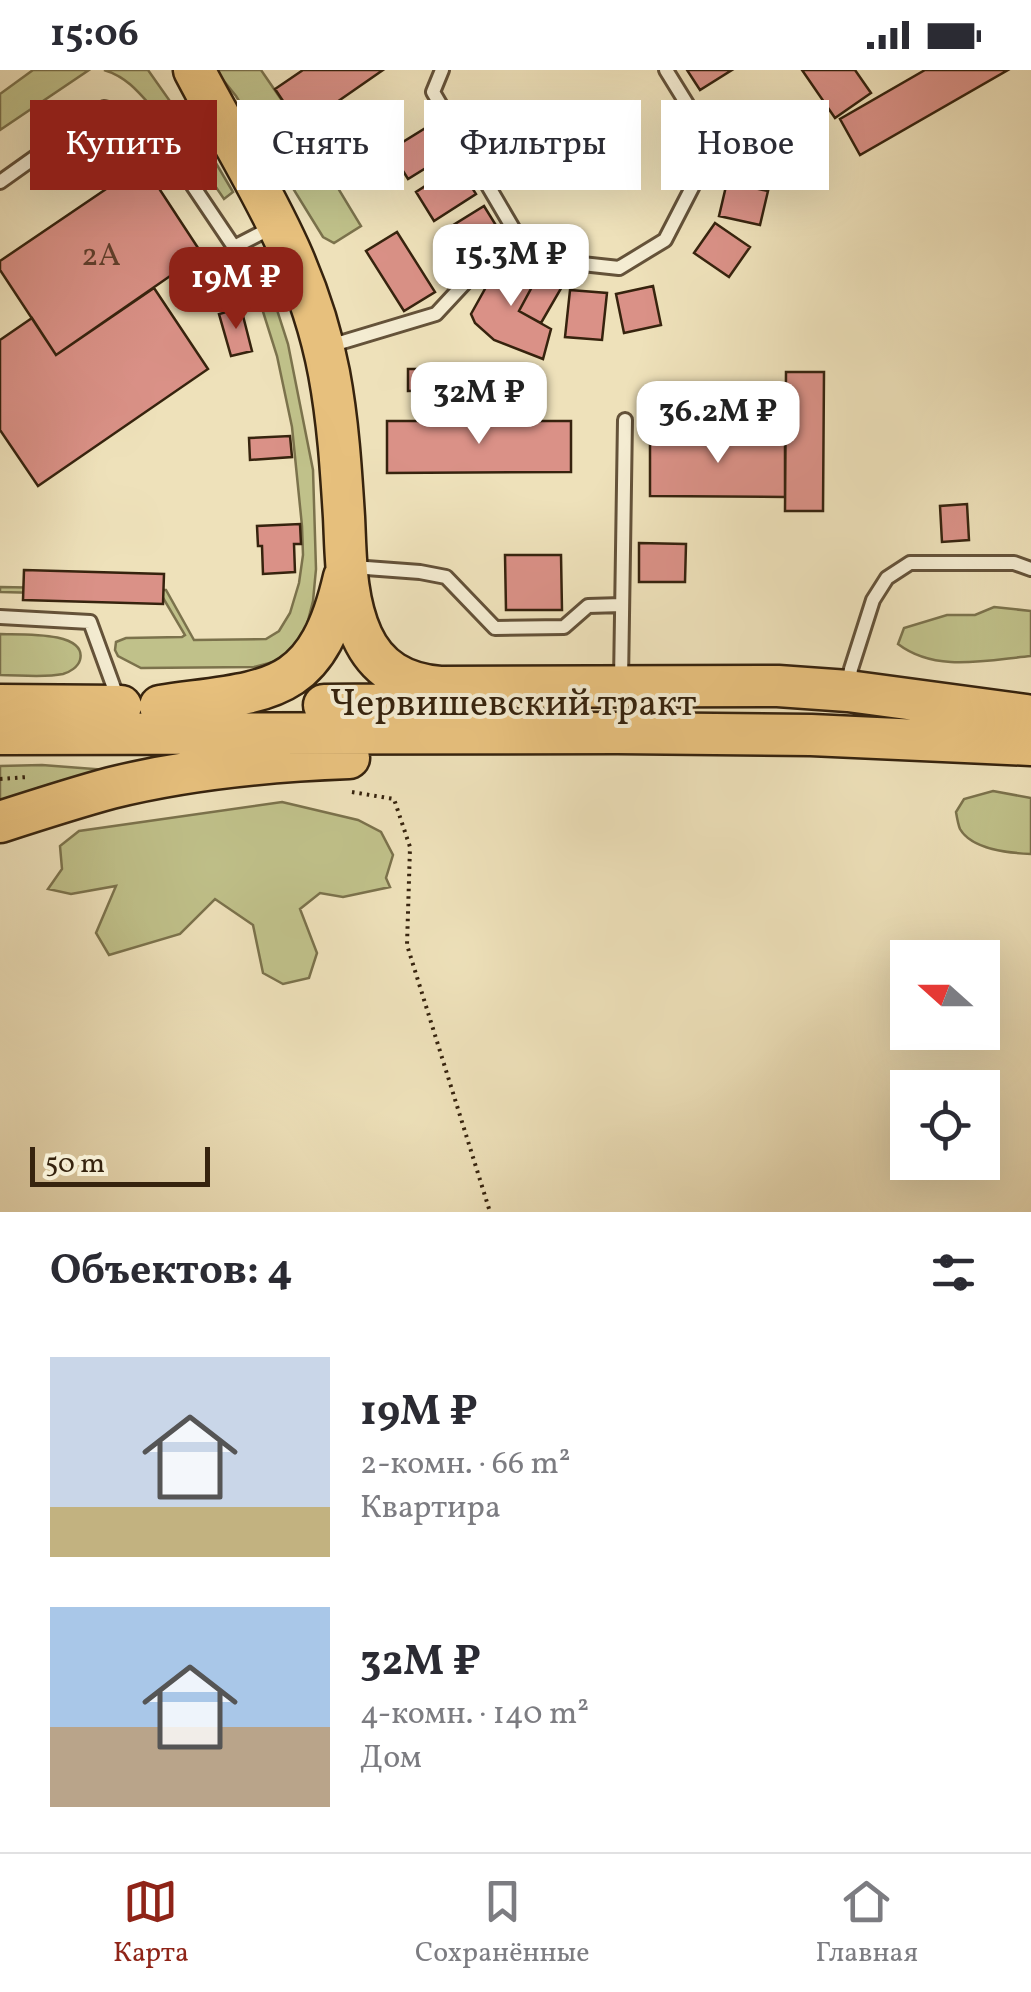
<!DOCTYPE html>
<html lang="ru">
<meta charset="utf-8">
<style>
:root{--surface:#fff;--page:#f7f7f7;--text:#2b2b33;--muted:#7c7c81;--line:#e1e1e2;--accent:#8f2418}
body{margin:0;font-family:Vollkorn,serif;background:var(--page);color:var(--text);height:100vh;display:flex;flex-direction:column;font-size:38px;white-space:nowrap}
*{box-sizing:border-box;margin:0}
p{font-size:32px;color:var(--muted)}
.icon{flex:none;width:55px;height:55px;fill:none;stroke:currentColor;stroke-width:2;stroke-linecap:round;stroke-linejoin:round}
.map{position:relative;height:1142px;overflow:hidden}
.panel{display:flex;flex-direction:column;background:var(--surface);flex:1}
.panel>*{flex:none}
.guide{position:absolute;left:30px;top:30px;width:972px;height:90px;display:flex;gap:20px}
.needle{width:65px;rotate:291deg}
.buttons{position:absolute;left:890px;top:870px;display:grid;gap:20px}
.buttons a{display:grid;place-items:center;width:110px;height:110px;border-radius:0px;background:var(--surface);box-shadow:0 10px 40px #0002;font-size:50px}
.scale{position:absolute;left:30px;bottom:25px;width:180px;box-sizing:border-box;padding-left:10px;border:5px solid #36230e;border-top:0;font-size:28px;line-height:35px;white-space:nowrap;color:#36230e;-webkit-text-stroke:8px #f4ecd2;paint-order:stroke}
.price{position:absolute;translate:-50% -85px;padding:0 22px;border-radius:20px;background:#fff;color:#222;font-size:32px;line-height:65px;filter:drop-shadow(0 2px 5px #0008)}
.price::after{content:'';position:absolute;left:50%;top:60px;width:30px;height:22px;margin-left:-15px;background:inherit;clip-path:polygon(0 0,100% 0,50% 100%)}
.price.on{background:var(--accent);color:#fff}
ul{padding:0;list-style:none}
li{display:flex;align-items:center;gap:30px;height:250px;padding:0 50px}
li span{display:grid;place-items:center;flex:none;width:280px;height:200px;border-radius:0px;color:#555}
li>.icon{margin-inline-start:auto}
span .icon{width:120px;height:120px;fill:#fffc;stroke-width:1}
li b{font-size:42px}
h2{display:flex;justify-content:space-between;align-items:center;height:120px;padding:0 50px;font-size:42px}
.tag{padding:0 35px;border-radius:0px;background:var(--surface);box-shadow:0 10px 40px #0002;font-size:35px;line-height:90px}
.tag.on{background:var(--accent);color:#fff}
.status{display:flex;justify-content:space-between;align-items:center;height:70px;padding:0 50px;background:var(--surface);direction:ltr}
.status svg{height:28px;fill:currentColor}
.menu{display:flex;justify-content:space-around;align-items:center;height:140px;border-top:2px solid var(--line);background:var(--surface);font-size:28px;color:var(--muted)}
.menu a{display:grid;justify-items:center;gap:5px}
.menu .on{color:var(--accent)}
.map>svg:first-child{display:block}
.green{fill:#c0c18a;stroke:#7b724c;stroke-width:2.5}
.building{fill:#da9187;stroke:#36230e;stroke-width:2.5}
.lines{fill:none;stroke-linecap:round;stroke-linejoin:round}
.service-casing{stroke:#645239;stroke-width:18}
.trunk-casing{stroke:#36230e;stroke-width:45}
.path{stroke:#36230e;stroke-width:4;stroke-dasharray:2.5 5;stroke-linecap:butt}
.service{stroke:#f4ecd2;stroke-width:12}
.trunk{stroke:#e7c07d;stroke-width:40}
.labels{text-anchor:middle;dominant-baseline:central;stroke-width:8;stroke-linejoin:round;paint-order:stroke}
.number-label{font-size:32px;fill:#5f3e2c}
.street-label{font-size:38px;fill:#36230e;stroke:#f4ecd2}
</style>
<div class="status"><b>15:06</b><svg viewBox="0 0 49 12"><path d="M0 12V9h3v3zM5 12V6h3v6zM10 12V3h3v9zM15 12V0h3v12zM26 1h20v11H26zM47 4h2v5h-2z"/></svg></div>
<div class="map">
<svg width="1031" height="1142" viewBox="0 0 1031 1142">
<rect width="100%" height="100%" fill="#eee1ba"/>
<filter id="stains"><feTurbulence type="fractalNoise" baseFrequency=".002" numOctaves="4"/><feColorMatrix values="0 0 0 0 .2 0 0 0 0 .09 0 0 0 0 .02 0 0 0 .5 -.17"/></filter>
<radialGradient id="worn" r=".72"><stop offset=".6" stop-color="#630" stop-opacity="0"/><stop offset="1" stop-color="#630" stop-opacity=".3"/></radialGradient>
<path class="green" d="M33,0H89L0,60V24Z
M104,0H148L172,34L157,43C141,25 128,7 104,0Z
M215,0H261L307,67L361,156L334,173L323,167L236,26Z
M181,34L233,122L224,129L166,44Z
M260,211L267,214L270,218L288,274L313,400L316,499L313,531L304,566L292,581L277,591L254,597L141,598L118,586L115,580L116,572L126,568L182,567L185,565L162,526L0,522V517L166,520L194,570L266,569L279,561L290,543L299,513L303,485L302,456L292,357L277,286L254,213Z
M994,537L1031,541V586C987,590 936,603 898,574L904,558L947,545H975Z
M0,564C16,565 88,560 80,590C78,597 70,602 63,604C44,608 20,605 0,605Z
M42,695L107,700L0,740V696Z
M993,721L1031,728V784C1010,783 972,780 960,759C958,754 957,748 956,742L964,729Z
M282,732L358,750L381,762L393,785L386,808L390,817L343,827L320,823L300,839L317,883L309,908L283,914L263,903L253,855L215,829L180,864L109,885L96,863L116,816L71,824L48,819L62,799L60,776L79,761Z"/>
<path class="building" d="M303,0H383L324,41L331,50L307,67L275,19Z
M687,0H732L700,20Z
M802,0H855L871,23L835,48Z
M925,0H1008L860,85L840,49Z
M432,54L450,83L408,109L390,80Z
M769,61L771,92L728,96L725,64Z
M143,94L202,184L56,285L0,200V191Z
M458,95L476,124L434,151L416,122Z
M727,112L768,121L760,155L719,146Z
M484,136L502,165L460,191L442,162Z
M715,153L750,177L729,207L694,183Z
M397,162L435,222L404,241L366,181Z
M505,183L540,202L519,241L551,259L543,289L494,270L475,253L471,244Z
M540,202L563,215L541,253L519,241Z
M653,216L661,255L624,263L616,224Z
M154,218L208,299L38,416L0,360V270L32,248L56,285Z
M570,220L607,223L602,270L565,267Z
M241,238L252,281L231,286L219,244Z
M408,299H447L448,320L408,321Z
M786,302H824L823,441H785Z
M387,351H571V402L387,403Z
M290,366L292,387L250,390L249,368Z
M650,366L785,367V427L650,426Z
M967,434L969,470L942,472L940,436Z
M300,454L301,474H294L295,502L263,504L262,476H258L257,456Z
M639,473L686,474L685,512H639Z
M505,485H561L562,540H506Z
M24,500L164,504L163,534L23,530Z"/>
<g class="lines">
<defs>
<path id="service" d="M442,0L433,22L514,160L564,192L619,198L665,170L697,108L695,47L666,0
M0,112L104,38L136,46L154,58L234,177L275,156
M326,277L436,244L514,160
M353,497L420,502L446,507L495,558L564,557L588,536L622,535
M0,547L90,552L118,629
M621,611L625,350
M848,618L851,599L873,530L887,508L910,493H1014L1031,499"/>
<path id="trunk" d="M194,0C248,103 307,186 329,303C338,351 341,399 344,447C346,487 345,528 362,566C377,599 404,614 440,617L778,616L848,621L1026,645
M0,635L121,636
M324,635L446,634
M160,636C268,620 316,628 344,507
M0,664L617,663L811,665L1031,675
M0,752C37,740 74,728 111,718C188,699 270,691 349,688"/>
</defs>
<use href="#service" class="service-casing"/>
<use href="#trunk" class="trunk-casing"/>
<path class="path" d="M0,709L27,707
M352,722L394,729L410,777L407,875L490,1142"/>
<use href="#service" class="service"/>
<use href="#trunk" class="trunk"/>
</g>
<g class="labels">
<g class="number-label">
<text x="101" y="187">2А</text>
</g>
<g class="street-label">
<text x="513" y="635">Червишевский тракт</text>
</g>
</g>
<rect width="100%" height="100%" filter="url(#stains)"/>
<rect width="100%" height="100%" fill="url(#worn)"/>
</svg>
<div class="buttons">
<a><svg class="needle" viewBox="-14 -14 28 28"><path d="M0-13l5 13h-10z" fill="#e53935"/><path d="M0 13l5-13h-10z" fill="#7c7c81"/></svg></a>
<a><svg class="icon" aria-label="locate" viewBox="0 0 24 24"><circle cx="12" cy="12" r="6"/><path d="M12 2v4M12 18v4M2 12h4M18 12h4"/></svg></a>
</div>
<div class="scale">50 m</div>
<b class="price" style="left:511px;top:239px">15.3M ₽</b>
<b class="price on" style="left:236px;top:262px">19M ₽</b>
<b class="price" style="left:479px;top:377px">32M ₽</b>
<b class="price" style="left:718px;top:396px">36.2M ₽</b>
<div class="guide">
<a class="tag on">Купить</a>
<a class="tag">Снять</a>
<a class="tag">Фильтры</a>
<a class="tag">Новое</a>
</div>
</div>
<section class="panel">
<h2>Объектов: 4<svg class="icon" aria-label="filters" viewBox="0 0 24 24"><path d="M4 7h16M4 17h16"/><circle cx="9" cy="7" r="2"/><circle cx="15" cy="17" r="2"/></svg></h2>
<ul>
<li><span style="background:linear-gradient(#c9d6e8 75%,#c2b280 0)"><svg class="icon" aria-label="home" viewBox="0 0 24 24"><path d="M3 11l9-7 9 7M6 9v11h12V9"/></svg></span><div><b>19M ₽</b><p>2-комн. · 66 m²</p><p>Квартира</p></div></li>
<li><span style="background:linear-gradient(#a9c7e8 60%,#b9a48a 0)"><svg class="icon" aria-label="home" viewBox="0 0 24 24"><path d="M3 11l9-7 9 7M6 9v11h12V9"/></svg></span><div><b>32M ₽</b><p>4-комн. · 140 m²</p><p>Дом</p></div></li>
</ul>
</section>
<nav class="menu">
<a class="on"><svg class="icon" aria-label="map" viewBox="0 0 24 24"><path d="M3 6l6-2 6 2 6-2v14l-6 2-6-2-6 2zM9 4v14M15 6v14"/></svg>Карта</a>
<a><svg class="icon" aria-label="saved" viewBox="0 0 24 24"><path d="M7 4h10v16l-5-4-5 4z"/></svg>Сохранённые</a>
<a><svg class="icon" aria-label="home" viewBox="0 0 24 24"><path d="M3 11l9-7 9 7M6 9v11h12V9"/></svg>Главная</a>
</nav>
